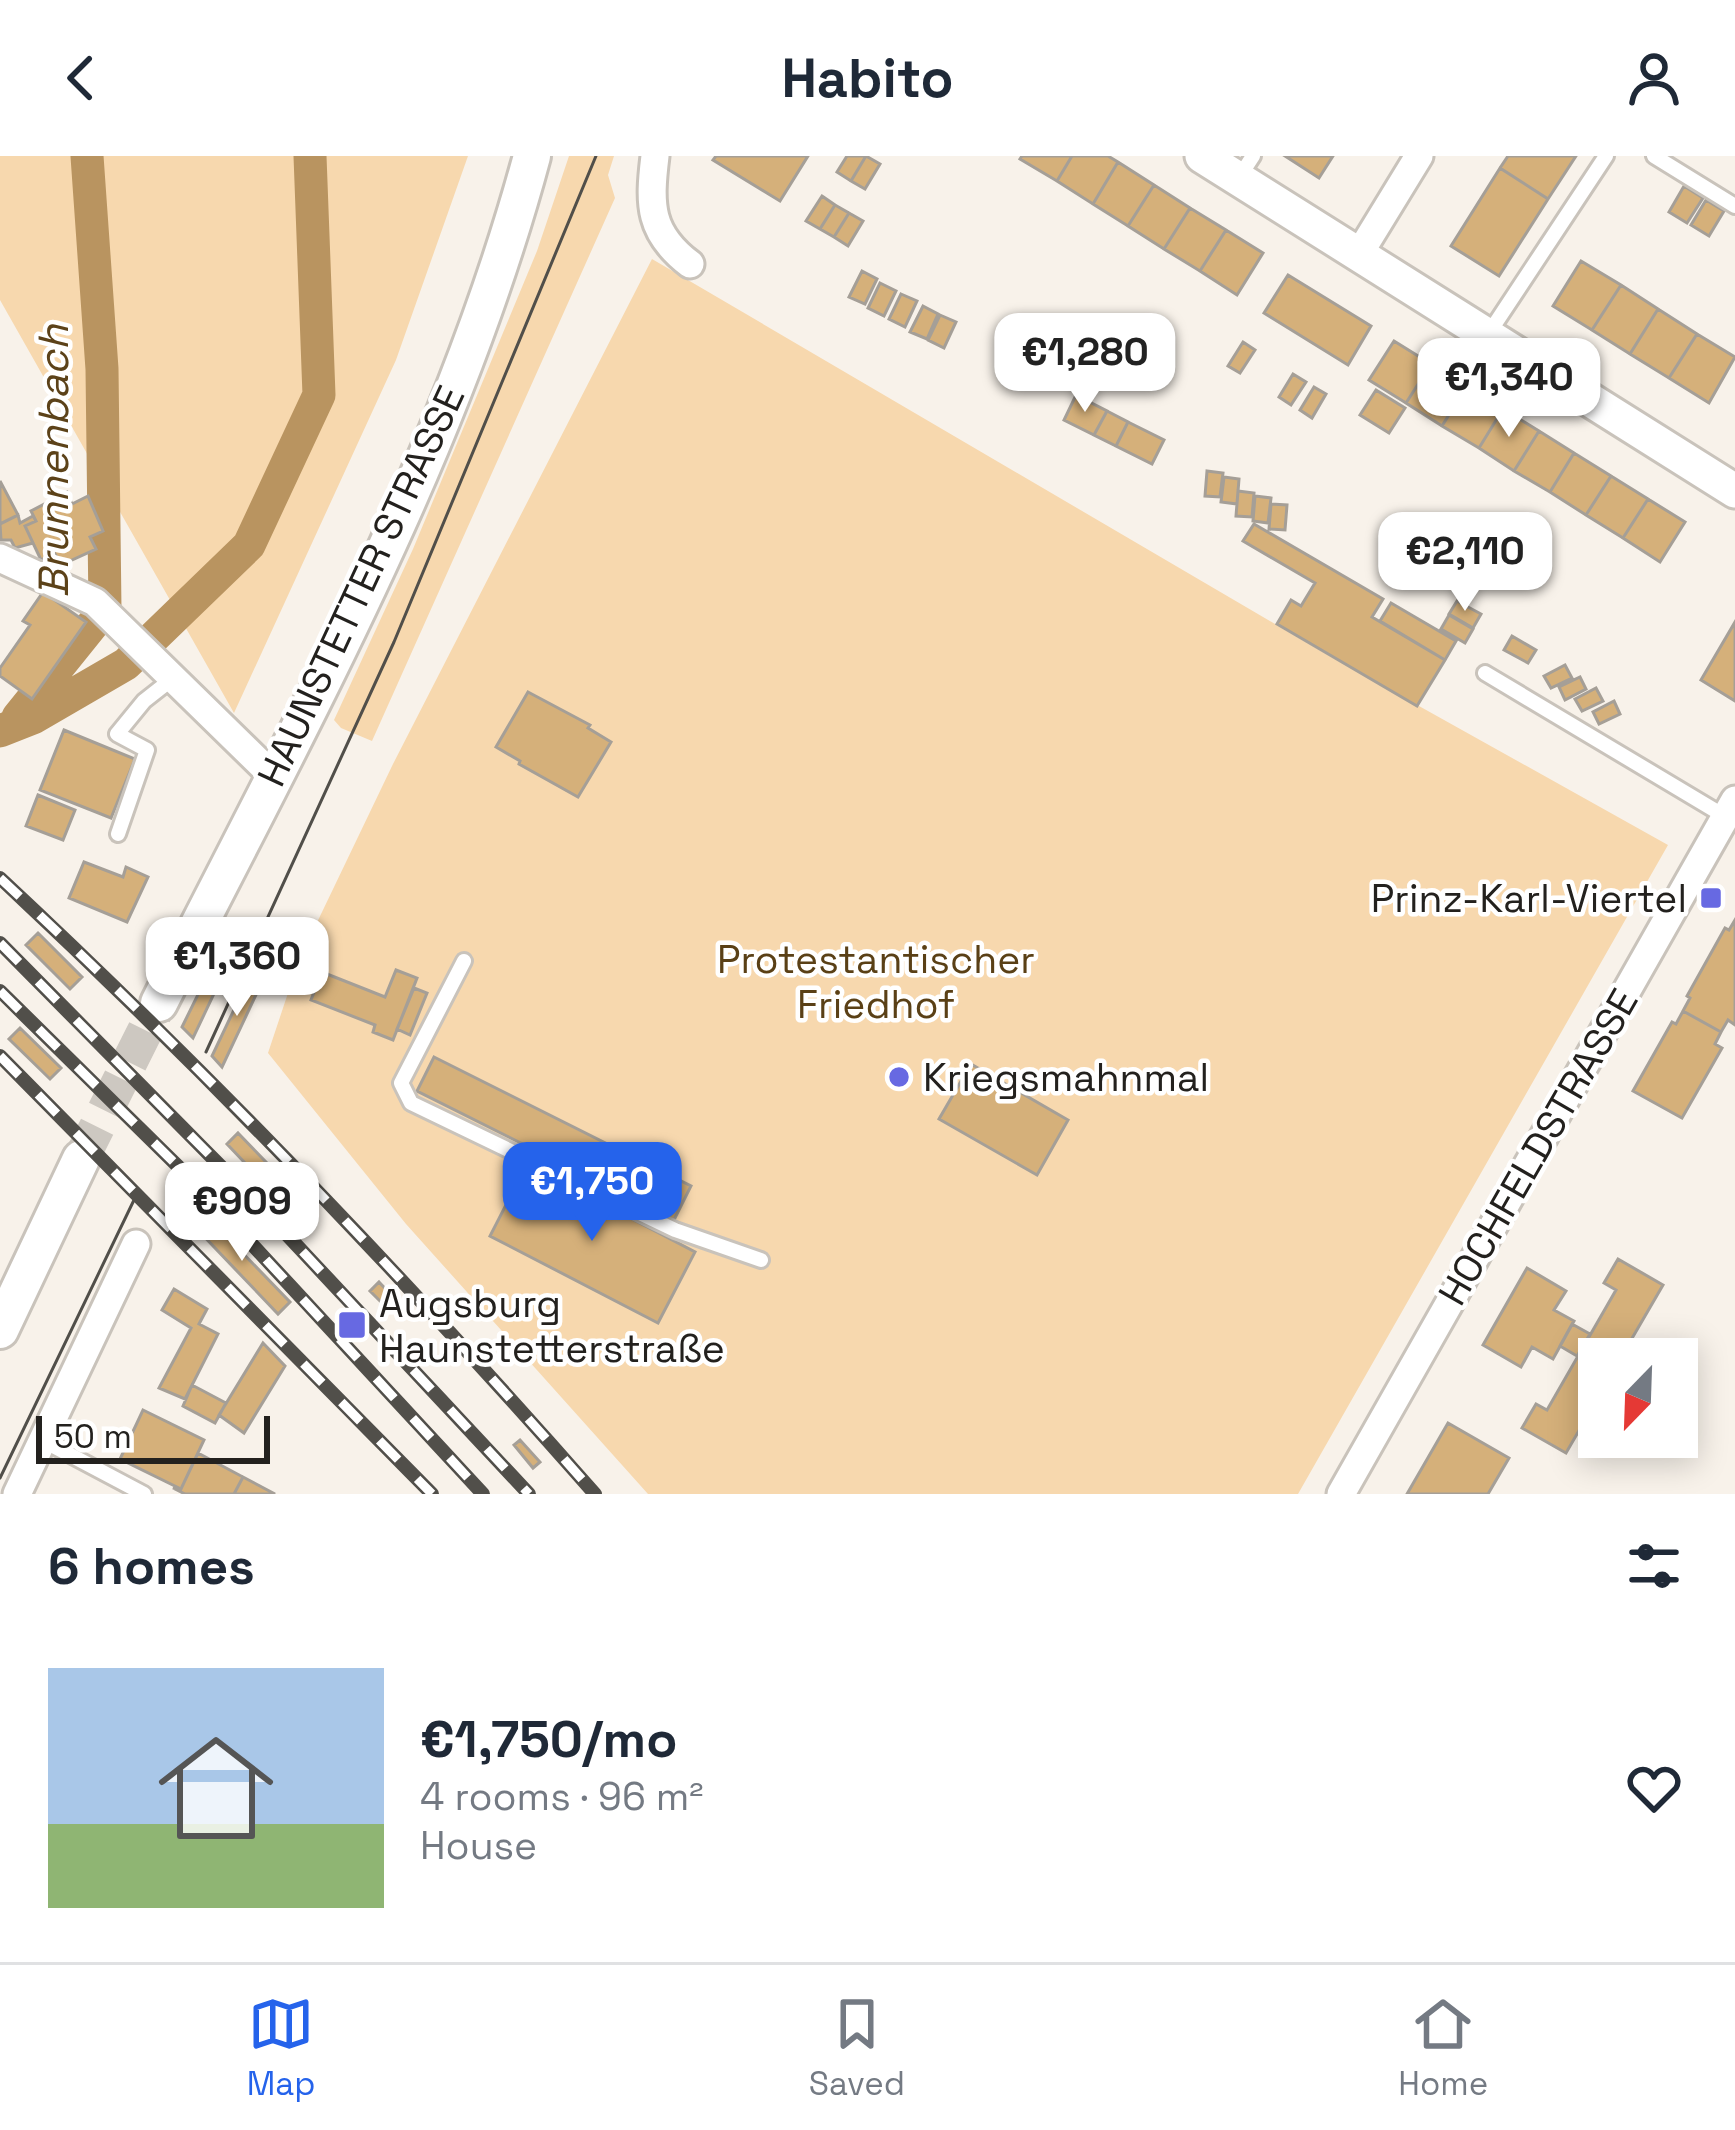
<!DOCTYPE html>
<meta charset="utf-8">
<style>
:root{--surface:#fff;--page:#f2f2f3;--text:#1f2937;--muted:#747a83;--line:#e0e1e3;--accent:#2563eb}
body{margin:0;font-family:"Space Grotesk",sans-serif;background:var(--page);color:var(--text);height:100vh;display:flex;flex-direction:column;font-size:45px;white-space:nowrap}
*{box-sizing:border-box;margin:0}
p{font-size:39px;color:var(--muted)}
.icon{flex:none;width:66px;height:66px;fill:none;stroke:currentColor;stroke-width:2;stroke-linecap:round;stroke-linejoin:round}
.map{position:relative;height:1338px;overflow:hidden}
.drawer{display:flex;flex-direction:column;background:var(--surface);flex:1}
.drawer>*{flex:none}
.needle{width:78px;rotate:203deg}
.buttons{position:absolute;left:1578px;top:1182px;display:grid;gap:24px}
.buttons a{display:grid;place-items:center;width:120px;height:120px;border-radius:0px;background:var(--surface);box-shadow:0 6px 30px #0003;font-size:60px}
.scale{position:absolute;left:36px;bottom:30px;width:234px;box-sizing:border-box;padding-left:12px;border:6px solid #23211e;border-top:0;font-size:33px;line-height:42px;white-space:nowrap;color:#23211e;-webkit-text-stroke:9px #fff;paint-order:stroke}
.price{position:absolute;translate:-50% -102px;padding:0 27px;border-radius:24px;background:#fff;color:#222;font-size:39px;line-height:78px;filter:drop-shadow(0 3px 6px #0008)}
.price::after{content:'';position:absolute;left:50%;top:72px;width:36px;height:27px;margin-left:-18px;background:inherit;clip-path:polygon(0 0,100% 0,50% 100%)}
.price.current{background:var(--accent);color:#fff}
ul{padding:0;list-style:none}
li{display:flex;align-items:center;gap:36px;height:300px;padding:0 48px}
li+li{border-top:3px solid var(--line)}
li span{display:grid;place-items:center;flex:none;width:336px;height:240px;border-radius:0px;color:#555}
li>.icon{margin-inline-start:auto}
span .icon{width:144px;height:144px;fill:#fffc;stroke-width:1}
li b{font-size:51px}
h2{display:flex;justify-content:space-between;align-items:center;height:144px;padding:0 48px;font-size:51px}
header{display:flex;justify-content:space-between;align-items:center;height:156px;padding:0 48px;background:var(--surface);font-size:54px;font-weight:700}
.menu{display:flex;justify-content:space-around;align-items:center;height:168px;border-top:3px solid var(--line);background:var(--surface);font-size:33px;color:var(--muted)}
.menu a{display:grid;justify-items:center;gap:6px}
.menu .current{color:var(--accent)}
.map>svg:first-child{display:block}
.green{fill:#f7d8ae}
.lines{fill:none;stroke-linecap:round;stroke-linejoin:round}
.canal{stroke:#b99460;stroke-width:33}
.building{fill:#d5b07a;stroke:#a59f97;stroke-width:3}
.secondary-tunnel{stroke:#cdc8c1;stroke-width:36;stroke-dasharray:36 18;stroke-linecap:butt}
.service-casing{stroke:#c9c3bb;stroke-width:20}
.minor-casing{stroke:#c9c3bb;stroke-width:33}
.tertiary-casing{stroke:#c9c3bb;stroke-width:39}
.secondary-casing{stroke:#c9c3bb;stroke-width:42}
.service{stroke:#fff;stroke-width:14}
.minor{stroke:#fff;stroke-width:27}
.tertiary{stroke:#fff;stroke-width:33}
.secondary{stroke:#fff;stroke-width:36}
.tram{stroke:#514f4a;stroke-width:3}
.rail-casing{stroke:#514f4a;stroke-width:14}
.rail{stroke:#fff;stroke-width:9;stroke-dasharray:27;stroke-linecap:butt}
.poi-dot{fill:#6769e2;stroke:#fff;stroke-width:4.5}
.labels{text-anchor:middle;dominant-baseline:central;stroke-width:9;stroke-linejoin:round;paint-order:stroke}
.street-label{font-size:39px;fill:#23211e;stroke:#fff}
.poi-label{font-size:39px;fill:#23211e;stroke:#fff;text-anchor:start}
.park-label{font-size:39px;fill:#5a4016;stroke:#fff}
.water-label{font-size:42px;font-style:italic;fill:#5c4219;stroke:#fff}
</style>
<header><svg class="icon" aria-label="back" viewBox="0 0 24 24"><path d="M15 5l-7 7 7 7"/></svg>Habito<svg class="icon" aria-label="person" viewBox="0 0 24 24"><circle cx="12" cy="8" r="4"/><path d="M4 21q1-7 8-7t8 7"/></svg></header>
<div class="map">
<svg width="1735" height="1338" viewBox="0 0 1735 1338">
<rect width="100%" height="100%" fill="#f8f2ea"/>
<path class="green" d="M0,0H468L396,204L234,557L0,144Z
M569,0H614L608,19L615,42L372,585L341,572L334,564L413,393L537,95Z
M652,103L1333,502L1668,689L1298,1338H648L406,1068L268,897L299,804L393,608Z"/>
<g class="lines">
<path class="canal" d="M18,561L105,453L102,213L87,0
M0,575L33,562L126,508L249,389L319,239L310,0"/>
</g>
<path class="building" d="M716,0H808L780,45L713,4Z
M847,0H866L851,25L837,16Z
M866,0L880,8L865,33L851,25Z
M1022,0H1072L1057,25L1020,3Z
M1072,0H1108L1118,6L1093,48L1057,25Z
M1285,0H1333L1319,22Z
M1508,0H1576L1548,43L1500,12Z
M1118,6L1154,29L1128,70L1093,48Z
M1500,12L1548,43L1499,120L1451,90Z
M1154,29L1190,52L1164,93L1128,70Z
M1684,30L1703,42L1687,67L1669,56Z
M822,40L835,49L820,73L806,65Z
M1706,44L1724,55L1709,80L1691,69Z
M835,49L849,57L834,81L820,73Z
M1190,52L1226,74L1200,115L1164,93Z
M849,57L863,65L848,90L834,81Z
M1226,74L1263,97L1237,139L1200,115Z
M1581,105L1621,129L1592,174L1553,150Z
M862,115L877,123L865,148L849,141Z
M1288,119L1371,170L1348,209L1264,157Z
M880,127L896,135L884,160L868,152Z
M1621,129L1658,153L1630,198L1592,174Z
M901,138L917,145L905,171L889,163Z
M923,150L938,158L927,183L910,176Z
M1658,153L1697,178L1669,222L1630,198Z
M940,159L956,166L944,192L928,184Z
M1697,178L1735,201L1709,247L1669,222Z
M1394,185L1431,208L1406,247L1369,224Z
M1243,186L1255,194L1240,217L1228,210Z
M1431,208L1467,230L1442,270L1406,247Z
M1293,218L1306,226L1291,249L1279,241Z
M1467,230L1503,253L1479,292L1442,270Z
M1314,231L1326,238L1312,262L1300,254Z
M1376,234L1405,252L1389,277L1360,259Z
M1076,239L1107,255L1094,279L1064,264Z
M1503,253L1539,275L1514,315L1479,292Z
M1107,255L1128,266L1116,290L1094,279Z
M1128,266L1164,284L1152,308L1116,290Z
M1539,275L1574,297L1550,336L1514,315Z
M1574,297L1611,320L1586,359L1550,336Z
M1207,315L1223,317L1220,341L1205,340Z
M1611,320L1648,343L1623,382L1586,359Z
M1224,321L1239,323L1237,348L1221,346Z
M0,325L18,359L0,368Z
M1238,335L1254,337L1252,361L1236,360Z
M67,336L72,348L88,340L103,375L90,381L96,393L61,409L55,398L41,404L25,370L36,365L31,355Z
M1255,340L1271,342L1268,367L1253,365Z
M1648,343L1685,366L1660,406L1623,382Z
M1271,348L1287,349L1285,374L1269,373Z
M18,359L20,367L33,360L36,365L25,370L33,387L15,392L11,384H1L0,368Z
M1254,368L1383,443L1372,461L1445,504L1417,550L1277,468L1291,444L1301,450L1315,427L1243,385Z
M1463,400L1485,413L1473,433L1451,420Z
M43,436L86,466L32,543L0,520V512L30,469L23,465Z
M1457,445L1481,458L1473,472L1449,458Z
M1391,447L1456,485L1445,504L1380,465Z
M1449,459L1473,473L1465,487L1441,473Z
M1735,466V545L1701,524Z
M1512,480L1536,494L1528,507L1504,494Z
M1565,509L1572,522L1551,532L1544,520Z
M1580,521L1586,533L1565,544L1559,531Z
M1596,532L1603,545L1582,555L1575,543Z
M528,536L590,569L588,572L611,586L578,641L519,608L520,605L496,591Z
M1614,545L1620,558L1599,568L1593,556Z
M64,574L135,603L111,662L40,634Z
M38,639L75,654L63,684L26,670Z
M84,706L123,721L126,711L148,721L127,766L69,742Z
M1735,764V869L1728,864L1721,876L1683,855L1690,842L1687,840L1725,772L1729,774Z
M38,777L82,821L70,833L26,789Z
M216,802L228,808L193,882L182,871Z
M396,814L417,822L393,884L373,876L375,869L311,844L322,816L385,841Z
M251,818L263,824L222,911L212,900Z
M414,832L427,837L410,879L397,873Z
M1683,855L1721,876L1715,888L1722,892L1682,962L1633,935L1672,866L1676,868Z
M20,872L61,912L50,923L9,883Z
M434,901L691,1030L674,1064L417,935Z
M971,908L1068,964L1037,1019L939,963Z
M238,977L293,1034L281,1045L227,988Z
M527,1008L695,1096L658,1167L490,1080Z
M205,1058L290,1146L278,1158L194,1070Z
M1618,1103L1663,1129L1620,1203H1599V1240L1566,1297L1522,1272L1536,1248L1547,1254L1616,1134L1604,1127Z
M1527,1112L1566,1135L1554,1154L1574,1165L1553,1203L1532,1191L1521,1211L1483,1189Z
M379,1126L395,1143L386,1151L370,1135Z
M174,1133L207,1153L199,1168L218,1178L185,1243L159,1232L191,1172L162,1154Z
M1572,1168L1590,1178L1577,1200L1560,1190Z
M263,1187L285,1210L244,1277L219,1259Z
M192,1229L226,1247L215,1267L183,1250Z
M143,1254L204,1284L181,1333L120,1303Z
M1448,1267L1509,1302L1488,1338H1407Z
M520,1284L540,1306L533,1312L514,1289Z
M198,1297L243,1321L234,1338H185L173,1332L181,1333Z
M243,1321L275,1338H234Z"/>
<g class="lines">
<path class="secondary-tunnel" d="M81,1003L159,847"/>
<defs>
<path id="service" d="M1654,0L1735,50
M1238,23L1253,0
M1487,180L1606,0
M1485,517L1726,661
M118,678L147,594L117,578L144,545L172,523
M464,805L401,927L411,947L675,1074L761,1104
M42,1284L144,1338"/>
<path id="minor" d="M655,0C649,49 649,77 690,108
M1359,98L1419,0
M0,402L95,446L274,621
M17,1338L136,1088
M1341,1338L1735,644"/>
<path id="tertiary" d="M1202,0L1735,335"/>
<path id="secondary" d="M159,847C298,572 451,300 532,0
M0,1174L81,1003"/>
</defs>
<use href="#service" class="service-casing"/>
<use href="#minor" class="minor-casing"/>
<use href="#tertiary" class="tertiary-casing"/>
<use href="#secondary" class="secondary-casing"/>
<use href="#service" class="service"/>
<use href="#minor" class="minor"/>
<use href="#tertiary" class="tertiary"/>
<use href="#secondary" class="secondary"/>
<path class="tram" d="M206,896L394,486L596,0
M0,1322L134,1044"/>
<defs>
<path id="rail" d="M0,722C209,917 406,1123 595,1338
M0,787L261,1051L529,1338
M0,835L198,1030L483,1338
M0,900L432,1338"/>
</defs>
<use href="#rail" class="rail-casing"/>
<use href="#rail" class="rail"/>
</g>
<g class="poi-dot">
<rect x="1699" y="730" width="24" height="24" rx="6"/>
<circle cx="899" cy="921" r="12"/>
<rect x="337" y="1154" width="30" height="30" rx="6"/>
</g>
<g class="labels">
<g class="street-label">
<text transform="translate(361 430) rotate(-65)">HAUNSTETTER STRASSE</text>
<text transform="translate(1538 991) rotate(-60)">HOCHFELDSTRASSE</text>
</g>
<g class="poi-label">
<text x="1687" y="742" text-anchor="end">Prinz-Karl-Viertel</text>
<text x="923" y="921">Kriegsmahnmal</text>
<text x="379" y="1147">Augsburg<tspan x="379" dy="45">Haunstetterstraße</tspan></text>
</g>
<g class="park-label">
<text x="876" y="803">Protestantischer<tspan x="876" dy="45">Friedhof</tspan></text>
</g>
<g class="water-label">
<text transform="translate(53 305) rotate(-90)">Brunnenbach</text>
</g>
</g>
</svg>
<div class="buttons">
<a><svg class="needle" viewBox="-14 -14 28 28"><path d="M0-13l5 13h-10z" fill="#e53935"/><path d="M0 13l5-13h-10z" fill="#747a83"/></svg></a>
</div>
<div class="scale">50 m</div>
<b class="price" style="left:1085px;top:259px">€1,280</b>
<b class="price" style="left:1509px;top:284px">€1,340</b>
<b class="price" style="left:1465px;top:458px">€2,110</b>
<b class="price" style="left:237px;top:863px">€1,360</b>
<b class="price current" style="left:592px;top:1088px">€1,750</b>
<b class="price" style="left:242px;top:1108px">€909</b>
</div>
<section class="drawer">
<h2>6 homes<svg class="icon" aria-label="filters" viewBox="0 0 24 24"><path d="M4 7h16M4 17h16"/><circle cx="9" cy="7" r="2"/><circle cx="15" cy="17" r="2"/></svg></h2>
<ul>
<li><span style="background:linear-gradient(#a9c7e8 65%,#8fb573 0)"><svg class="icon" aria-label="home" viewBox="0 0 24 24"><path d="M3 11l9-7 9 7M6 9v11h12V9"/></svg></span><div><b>€1,750/mo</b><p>4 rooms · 96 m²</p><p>House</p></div><svg class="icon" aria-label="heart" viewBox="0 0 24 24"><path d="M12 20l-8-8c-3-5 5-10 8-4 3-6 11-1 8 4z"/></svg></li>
</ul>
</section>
<nav class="menu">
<a class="current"><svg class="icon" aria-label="map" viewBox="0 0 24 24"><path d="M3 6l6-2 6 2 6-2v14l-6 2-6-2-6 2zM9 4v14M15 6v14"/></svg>Map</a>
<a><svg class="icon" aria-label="saved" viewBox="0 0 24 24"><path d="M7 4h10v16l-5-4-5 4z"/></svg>Saved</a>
<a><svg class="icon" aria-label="home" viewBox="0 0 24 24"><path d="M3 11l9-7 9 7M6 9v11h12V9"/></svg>Home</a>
</nav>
